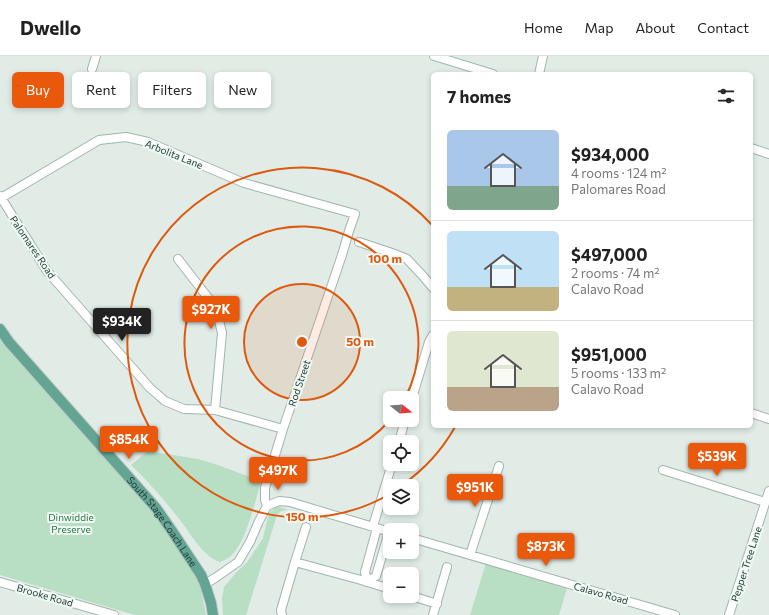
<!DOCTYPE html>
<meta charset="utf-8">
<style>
:root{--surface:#fff;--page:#f2f2f2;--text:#222;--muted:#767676;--line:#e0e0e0;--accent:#ea580c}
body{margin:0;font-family:Commissioner,sans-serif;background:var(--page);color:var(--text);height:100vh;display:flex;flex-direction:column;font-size:15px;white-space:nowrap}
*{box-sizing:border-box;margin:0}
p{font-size:13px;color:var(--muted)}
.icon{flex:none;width:22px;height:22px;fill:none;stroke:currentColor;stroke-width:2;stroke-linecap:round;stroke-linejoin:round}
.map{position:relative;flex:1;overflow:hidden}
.details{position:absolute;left:431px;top:16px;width:322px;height:356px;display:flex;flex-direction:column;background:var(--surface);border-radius:6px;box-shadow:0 2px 6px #0003}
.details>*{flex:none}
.hud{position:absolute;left:12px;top:16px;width:359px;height:36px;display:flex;gap:8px}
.needle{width:26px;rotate:107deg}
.fabs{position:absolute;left:383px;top:335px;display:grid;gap:8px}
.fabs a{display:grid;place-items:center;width:36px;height:36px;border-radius:6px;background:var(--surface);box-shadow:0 2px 6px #0003;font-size:20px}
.price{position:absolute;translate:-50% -34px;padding:0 9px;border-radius:4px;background:var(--accent);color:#fff;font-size:13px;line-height:26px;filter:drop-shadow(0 1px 2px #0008)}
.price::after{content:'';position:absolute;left:50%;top:24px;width:12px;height:9px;margin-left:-6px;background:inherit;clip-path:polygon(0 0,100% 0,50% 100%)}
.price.current{background:#222;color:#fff}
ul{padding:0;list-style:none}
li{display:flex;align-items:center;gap:12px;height:100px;padding:0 16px}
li+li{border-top:1px solid var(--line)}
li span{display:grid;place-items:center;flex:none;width:112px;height:80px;border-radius:6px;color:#555}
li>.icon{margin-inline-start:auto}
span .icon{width:48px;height:48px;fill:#fffc;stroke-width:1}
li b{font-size:17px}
h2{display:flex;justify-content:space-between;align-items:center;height:48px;padding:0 16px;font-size:17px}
.chip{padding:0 14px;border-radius:6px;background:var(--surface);box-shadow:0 2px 6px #0003;font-size:14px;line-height:36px}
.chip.current{background:var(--accent);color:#fff}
header{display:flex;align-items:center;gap:24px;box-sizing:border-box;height:56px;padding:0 20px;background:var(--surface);border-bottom:1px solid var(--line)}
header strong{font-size:19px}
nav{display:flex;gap:22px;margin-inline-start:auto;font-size:14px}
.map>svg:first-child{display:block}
.green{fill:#b8dfc3}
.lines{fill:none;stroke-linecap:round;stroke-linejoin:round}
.minor-casing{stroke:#a3b4ae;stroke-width:10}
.major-casing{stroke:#c1c9c7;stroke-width:12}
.minor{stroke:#fff;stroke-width:8}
.major{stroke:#63a493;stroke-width:10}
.ring{fill:none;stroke:#de580e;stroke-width:2}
.labels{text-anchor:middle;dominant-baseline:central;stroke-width:4;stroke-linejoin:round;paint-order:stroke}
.street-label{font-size:10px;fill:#203e36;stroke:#f1f9f5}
.park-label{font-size:10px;fill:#287746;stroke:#f1f9f5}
.centre{fill:#de580e;stroke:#f1f9f5;stroke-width:2}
.ring-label{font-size:12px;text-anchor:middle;font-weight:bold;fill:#de580e;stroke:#f1f9f5;stroke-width:4;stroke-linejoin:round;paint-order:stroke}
</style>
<header>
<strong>Dwello</strong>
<nav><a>Home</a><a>Map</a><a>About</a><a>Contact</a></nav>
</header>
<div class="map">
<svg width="769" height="559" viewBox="0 0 769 559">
<rect width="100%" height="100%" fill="#e1ece7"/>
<path class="green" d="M0,274L146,444L192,511L201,534L206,559H135L0,519Z
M148,395L198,403L218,409L261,425C255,446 247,482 233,498C229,502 225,504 220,506C203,501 191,478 180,464C165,445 149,426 131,409Z
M277,450L288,454L281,455L277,459L246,559H223L222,543L224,531L235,518L248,505L263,482L269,457Z
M486,507L567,532L559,559H470Z"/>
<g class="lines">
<defs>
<path id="minor" d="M434,0L493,18
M92,13L96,0
M539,18L543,0
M751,92L769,98
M0,140L47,215L150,332L165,345L184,353L215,354L283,373
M1,142L99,84L126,81L148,86L244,127L355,158L349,175L342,199L283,373L265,432V444L267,450
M359,186L392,197L407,203L422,219L433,232
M178,203L216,252L222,277L215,354
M412,342L429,286L433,279
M751,357L769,363
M399,386L405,364
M663,414L765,446
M373,470L392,408
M377,472L365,516L367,526L376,520L389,476
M412,482L675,559
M470,499L499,410
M295,506L306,471
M0,526L114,559
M205,528L215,522L238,506L250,486L259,465L267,450L279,445L290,446L390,476
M412,540L437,548
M282,559L281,554L295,506L361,524L390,533
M433,559L447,511
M729,559L769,435"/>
<g id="major">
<path id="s1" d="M0,273L9,286L156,452L172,475L201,519L205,528L211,547L213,559"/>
</g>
</defs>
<use href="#minor" class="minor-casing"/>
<use href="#major" class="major-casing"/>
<use href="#minor" class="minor"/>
<use href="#major" class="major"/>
</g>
<circle cx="302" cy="286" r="58" fill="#de580e" fill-opacity=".12"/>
<g class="ring">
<circle cx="302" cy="286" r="58"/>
<path d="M390 364A117 117 0 1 1 405 342"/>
<path d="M455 371A175 175 0 0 1 402 429M390 438A175 175 0 1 1 432 169"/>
</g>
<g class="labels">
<g class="street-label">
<text transform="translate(174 98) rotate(22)">Arbolita Lane</text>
<text transform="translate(33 191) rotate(56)">Palomares Road</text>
<text transform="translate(299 327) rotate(-71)">Rod Street</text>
<text stroke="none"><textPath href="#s1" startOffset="252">South Stage Coach Lane</textPath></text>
<text transform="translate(746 508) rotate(-72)">Pepper Tree Lane</text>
<text transform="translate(601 537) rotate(16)">Calavo Road</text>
<text transform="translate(45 539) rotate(16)">Brooke Road</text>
</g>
<g class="park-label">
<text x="71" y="461">Dinwiddie<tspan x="71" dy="12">Preserve</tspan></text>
</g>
</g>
<circle cx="302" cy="286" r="6" class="centre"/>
<g class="ring-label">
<text x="385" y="207">100 m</text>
<text x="360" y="290">50 m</text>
<text x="302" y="465">150 m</text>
</g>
</svg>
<div class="fabs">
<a><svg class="needle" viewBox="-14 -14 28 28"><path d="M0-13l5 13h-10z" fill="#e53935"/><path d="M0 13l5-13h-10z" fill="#767676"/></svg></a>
<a><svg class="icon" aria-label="locate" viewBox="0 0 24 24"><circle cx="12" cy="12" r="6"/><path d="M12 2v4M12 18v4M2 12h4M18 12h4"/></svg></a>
<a><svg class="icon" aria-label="layers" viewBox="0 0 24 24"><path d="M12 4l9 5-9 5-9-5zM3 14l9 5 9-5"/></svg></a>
<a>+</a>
<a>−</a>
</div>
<b class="price" style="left:211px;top:274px">$927K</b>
<b class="price current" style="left:122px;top:286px">$934K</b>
<b class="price" style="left:129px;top:404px">$854K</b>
<b class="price" style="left:717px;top:421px">$539K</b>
<b class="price" style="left:278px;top:435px">$497K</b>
<b class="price" style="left:475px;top:452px">$951K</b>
<b class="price" style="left:546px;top:511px">$873K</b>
<div class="hud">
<a class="chip current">Buy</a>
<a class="chip">Rent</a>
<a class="chip">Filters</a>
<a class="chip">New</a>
</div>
<section class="details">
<h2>7 homes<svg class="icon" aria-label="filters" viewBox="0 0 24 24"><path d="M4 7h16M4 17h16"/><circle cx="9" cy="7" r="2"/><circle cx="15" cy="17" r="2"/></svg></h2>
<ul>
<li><span style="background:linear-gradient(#a9c7e8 70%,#7fa58c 0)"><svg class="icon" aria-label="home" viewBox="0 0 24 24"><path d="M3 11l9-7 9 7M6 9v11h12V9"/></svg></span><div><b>$934,000</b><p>4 rooms · 124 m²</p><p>Palomares Road</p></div></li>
<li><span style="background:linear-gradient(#bfe0f5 70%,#c2b280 0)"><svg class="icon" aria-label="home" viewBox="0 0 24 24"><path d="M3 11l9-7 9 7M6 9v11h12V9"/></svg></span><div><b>$497,000</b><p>2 rooms · 74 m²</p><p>Calavo Road</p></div></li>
<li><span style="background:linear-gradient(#dfe7d0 70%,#b9a48a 0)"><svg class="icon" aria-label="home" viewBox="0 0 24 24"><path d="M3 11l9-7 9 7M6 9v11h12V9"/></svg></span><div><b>$951,000</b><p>5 rooms · 133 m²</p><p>Calavo Road</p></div></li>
</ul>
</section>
</div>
